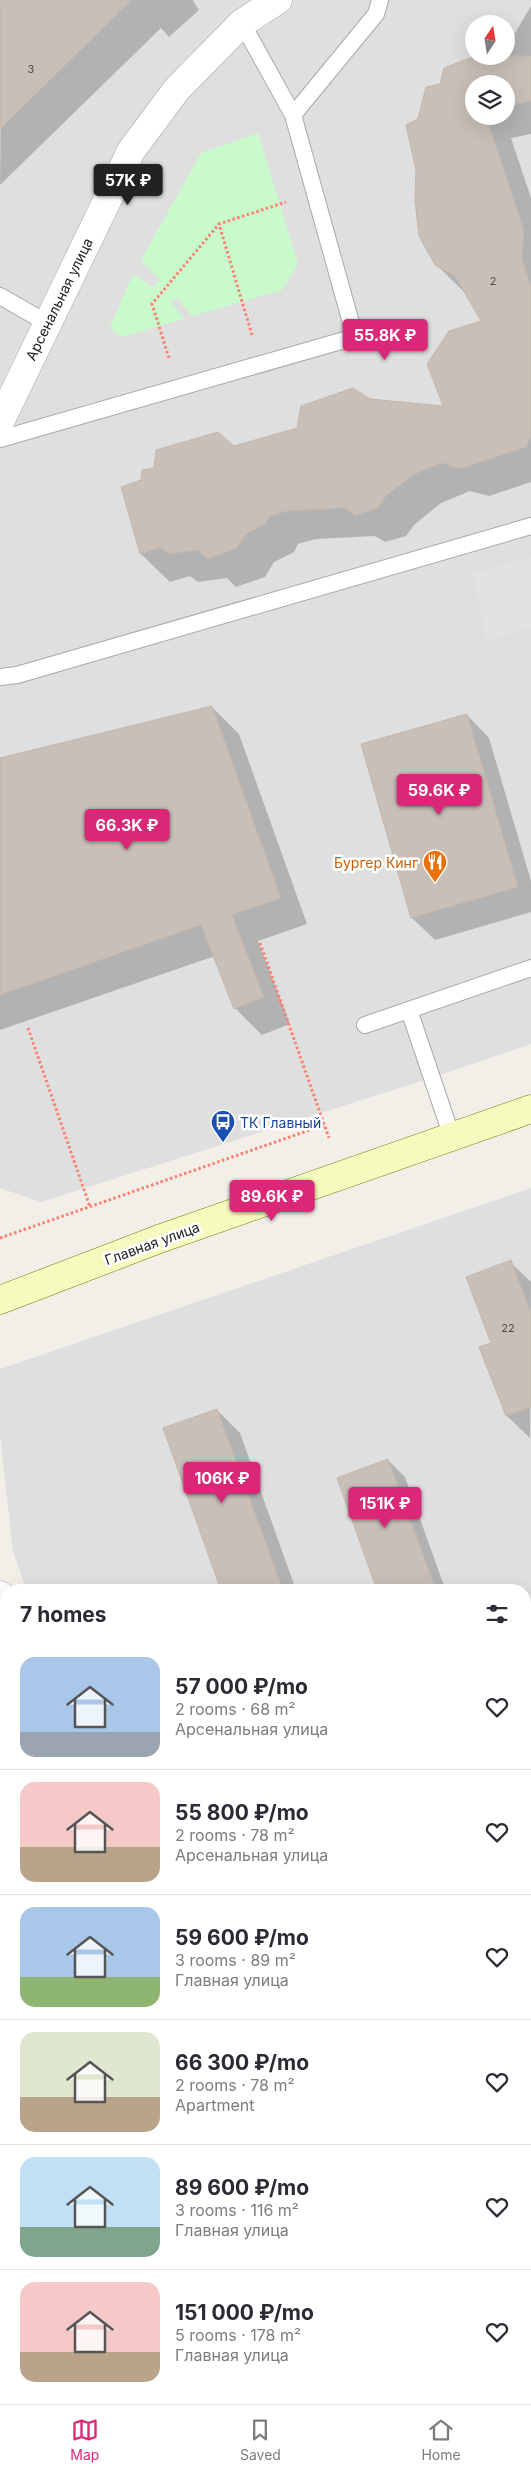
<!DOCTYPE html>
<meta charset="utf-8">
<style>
:root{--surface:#fff;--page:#f2f2f3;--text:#2b2b33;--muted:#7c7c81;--line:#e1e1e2;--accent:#db2777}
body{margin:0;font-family:Inter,sans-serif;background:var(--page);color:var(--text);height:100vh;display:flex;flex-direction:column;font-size:19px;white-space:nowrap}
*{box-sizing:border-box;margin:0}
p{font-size:16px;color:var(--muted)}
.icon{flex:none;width:28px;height:28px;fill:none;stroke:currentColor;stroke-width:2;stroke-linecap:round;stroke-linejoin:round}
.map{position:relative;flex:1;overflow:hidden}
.drawer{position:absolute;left:0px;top:1584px;width:531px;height:821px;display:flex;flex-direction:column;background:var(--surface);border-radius:20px 20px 0 0;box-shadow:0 5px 20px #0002}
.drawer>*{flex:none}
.needle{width:32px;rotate:12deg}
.fabs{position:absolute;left:465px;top:15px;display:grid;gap:10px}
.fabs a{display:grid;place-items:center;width:50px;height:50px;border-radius:50%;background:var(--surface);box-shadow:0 5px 20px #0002;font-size:25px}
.price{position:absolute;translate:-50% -42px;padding:0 11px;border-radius:5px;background:var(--accent);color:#fff;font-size:16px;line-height:32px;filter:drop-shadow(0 1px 2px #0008)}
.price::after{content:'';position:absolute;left:50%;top:30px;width:15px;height:11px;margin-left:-8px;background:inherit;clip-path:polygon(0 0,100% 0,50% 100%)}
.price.on{background:#222;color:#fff}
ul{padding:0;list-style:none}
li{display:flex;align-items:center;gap:15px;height:125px;padding:0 20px}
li+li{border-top:1px solid var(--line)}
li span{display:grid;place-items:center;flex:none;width:140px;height:100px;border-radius:15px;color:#555}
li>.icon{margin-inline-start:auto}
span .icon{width:60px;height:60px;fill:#fffc;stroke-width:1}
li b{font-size:21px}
h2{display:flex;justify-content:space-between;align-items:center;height:60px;padding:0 20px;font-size:21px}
.tab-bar{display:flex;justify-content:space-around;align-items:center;height:70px;border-top:1px solid var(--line);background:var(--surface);font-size:14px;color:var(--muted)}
.tab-bar a{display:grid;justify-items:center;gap:2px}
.tab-bar .on{color:var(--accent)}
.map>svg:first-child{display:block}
.residential{fill:#e0dfdf;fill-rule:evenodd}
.construction{fill:#c7c7b4}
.park{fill:#c8facc}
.parking{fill:#e2e2e2}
.shadow{fill:#0003;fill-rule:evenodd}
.building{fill:#c7bfb8;stroke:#c4b6ab}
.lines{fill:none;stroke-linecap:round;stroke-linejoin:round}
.lane-casing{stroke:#a9a9a9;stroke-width:18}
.street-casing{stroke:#a9a9a9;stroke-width:29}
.secondary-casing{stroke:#707d05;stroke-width:29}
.path{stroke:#fa8072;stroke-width:3;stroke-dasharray:2.5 2.5;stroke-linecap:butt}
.lane{stroke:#fff;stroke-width:16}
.street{stroke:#fff;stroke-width:28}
.secondary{stroke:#f7fabf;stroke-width:28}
.labels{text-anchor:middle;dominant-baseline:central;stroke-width:5;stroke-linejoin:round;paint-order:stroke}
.number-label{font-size:11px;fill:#4b4948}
.street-label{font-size:14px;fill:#222;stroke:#fff}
.food-label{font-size:14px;fill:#c56008;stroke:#fff;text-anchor:end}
.transit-label{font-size:14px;fill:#164399;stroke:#fff;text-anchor:start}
</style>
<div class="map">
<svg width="531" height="2404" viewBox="0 0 531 2404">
<rect width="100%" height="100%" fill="#f2efe9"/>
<path class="residential" d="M0,0H531V1044L431,1078L41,1202L0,1188ZM474,24H506V56H474ZM474,84H506V116H474Z
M531,1188V1769L525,1771V1590H27L13,1552L0,1436V1369Z
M0,1789L6,1804V2399H275L278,2404H0Z
M531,1790V2381L525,2383V1792Z
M384,2399H475L459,2404H386Z"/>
<path class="construction" d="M531,2381V2404H459L475,2399H525V2383Z"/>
<path class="park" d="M258,133L298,264L282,290L192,316L177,297L171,302L184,319L120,337L110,327L133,274L153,287L160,280L141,260L201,153Z"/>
<path class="parking" d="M531,557V628L487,640L473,573Z
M141,2399H211L224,2401L223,2404H140Z"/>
<path class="shadow" d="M2,0H194L193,1L199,10L169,37L161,28L0,185Z
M531,6V134L511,138L531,198V482L489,496L470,491L441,503L414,525L406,536L385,542L375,536L316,539L298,544L294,552L274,562L265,577L236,587L227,578L198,582L190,576L170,582L141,554L234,447L298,429L370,400L445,407L483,322L465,293L436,264L419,120L441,85L506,56V34L515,33ZM474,84H506V116H474Z
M212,707L239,734L307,924L258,941L290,1024L262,1035L235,1008L215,956L0,1030V759Z
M467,715L489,738L531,881V912L435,940L412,918L362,745Z
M510,1262L531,1282L530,1438L507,1416L481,1348L492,1343Z
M217,1410L240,1433L296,1590H223Z
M388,1460L405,1477L443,1583L450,1590H398Z
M0,2176L6,2177V2399H87L85,2404H0Z
M525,2186L531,2204V2327L525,2329Z"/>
<path class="building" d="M0,0H132L0,129Z
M475,56H531V101L506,106V84H474V116H486L524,231L522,258L531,286V437L526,447L460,469L441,463L413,475L386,496L378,508L356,515L345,508L288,511L270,516L265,524L246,534L236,549L207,559L198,550L169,554L160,548L140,554L121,487L141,480L142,470L154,468L156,450L218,432L234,446L297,428L301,406L353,388L370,399L443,406L427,364L449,331L481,321L455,276L435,265L419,236L415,200L416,170L406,125L418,119L426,87L440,84L444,68Z
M212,706L281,898L232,915L264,997L234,1009L201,925L0,995V758Z
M467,714L518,887L411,918L361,744Z
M511,1260L531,1313V1407L506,1416L479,1347L491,1343L466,1277Z
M217,1409L283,1590H221L163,1428Z
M388,1459L436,1590H377L337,1478Z"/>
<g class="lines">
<defs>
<path id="lane" d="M242,23L293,115
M0,296L47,323
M0,439L355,337L293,115L376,14L380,0
M0,677L17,675L531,526
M409,1010L452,1137
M365,1025L531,968
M0,2114L6,2115
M242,2399L244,2404
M427,2399L428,2404
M123,2404L124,2399"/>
<path id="street" d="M0,422L131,151L177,89L242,23L278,0
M0,1595L6,1651
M525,1951L531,1967"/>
<path id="secondary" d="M0,1300L159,1239L531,1109"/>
</defs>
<use href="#lane" class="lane-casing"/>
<use href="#street" class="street-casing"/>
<use href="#secondary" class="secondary-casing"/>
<path class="path" d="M252,335L219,224L286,202
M169,358L152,304L219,224
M260,943L329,1138
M28,1028L90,1207
M0,1238L324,1125
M525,1877L531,1873
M0,2152L6,2153
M525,2362L531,2360
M82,2404L83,2399"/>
<use href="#lane" class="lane"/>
<use href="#street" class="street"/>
<use href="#secondary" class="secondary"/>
</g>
<defs>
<symbol id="restaurant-pin" viewBox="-11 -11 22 30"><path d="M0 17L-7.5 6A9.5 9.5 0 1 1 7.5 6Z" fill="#e8710a" stroke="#fff"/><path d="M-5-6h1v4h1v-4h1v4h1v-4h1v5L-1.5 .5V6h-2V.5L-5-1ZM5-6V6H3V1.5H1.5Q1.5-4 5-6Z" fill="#fff"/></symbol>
<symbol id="bus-pin" viewBox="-11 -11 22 30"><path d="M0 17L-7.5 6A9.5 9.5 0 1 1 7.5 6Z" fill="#1a4fb4" stroke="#fff"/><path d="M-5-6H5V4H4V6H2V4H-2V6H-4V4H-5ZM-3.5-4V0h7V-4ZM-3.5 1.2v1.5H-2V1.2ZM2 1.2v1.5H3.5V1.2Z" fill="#fff"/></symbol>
</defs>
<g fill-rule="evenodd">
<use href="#restaurant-pin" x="421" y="848" width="28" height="38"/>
<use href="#bus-pin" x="209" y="1108" width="28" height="38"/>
</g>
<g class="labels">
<g class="number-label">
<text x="31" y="69">3</text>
<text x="493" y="281">2</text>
<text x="508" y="1328">22</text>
</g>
<g class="street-label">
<text transform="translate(59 299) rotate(-64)">Арсенальная улица</text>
<text transform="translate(152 1243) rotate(-20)">Главная улица</text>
</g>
<g class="food-label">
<text x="418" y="862">Бургер Кинг</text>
</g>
<g class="transit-label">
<text x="240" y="1122">ТК Главный</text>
</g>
</g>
</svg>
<div class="fabs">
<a><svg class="needle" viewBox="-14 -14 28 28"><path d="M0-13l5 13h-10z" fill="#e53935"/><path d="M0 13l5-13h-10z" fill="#7c7c81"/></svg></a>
<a><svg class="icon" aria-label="layers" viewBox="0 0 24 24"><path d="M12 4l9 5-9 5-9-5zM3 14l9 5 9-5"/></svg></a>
</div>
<b class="price on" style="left:128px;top:206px">57K ₽</b>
<b class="price" style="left:385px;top:361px">55.8K ₽</b>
<b class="price" style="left:439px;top:816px">59.6K ₽</b>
<b class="price" style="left:127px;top:851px">66.3K ₽</b>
<b class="price" style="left:272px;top:1222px">89.6K ₽</b>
<b class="price" style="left:222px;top:1504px">106K ₽</b>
<b class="price" style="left:385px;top:1529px">151K ₽</b>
<section class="drawer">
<h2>7 homes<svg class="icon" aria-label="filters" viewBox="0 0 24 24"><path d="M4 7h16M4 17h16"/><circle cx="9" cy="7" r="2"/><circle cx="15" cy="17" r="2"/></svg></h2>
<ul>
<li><span style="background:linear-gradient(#a9c7e8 75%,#9aa5b1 0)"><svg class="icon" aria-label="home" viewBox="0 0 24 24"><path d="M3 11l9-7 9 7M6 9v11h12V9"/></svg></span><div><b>57 000 ₽/mo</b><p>2 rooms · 68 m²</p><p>Арсенальная улица</p></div><svg class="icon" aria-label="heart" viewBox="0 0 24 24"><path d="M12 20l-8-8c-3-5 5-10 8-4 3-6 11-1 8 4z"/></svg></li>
<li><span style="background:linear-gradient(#f6c9c9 65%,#b9a48a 0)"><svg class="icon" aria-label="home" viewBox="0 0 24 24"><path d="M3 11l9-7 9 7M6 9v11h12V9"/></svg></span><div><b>55 800 ₽/mo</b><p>2 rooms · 78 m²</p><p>Арсенальная улица</p></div><svg class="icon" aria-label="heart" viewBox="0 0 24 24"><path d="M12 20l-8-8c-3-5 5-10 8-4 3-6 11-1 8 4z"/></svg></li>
<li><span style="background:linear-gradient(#a9c7e8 70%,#8fb573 0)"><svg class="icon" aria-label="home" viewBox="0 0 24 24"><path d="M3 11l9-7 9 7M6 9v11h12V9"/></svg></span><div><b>59 600 ₽/mo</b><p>3 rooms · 89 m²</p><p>Главная улица</p></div><svg class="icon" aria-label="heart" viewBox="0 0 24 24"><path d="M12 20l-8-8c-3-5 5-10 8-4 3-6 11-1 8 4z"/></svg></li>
<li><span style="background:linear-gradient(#dfe7d0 65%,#b9a48a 0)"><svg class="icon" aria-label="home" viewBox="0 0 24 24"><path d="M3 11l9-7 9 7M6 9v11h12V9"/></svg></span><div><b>66 300 ₽/mo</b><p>2 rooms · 78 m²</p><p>Apartment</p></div><svg class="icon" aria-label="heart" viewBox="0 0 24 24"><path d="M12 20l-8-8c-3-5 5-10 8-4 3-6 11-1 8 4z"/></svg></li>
<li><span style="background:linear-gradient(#bfe0f5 70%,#7fa58c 0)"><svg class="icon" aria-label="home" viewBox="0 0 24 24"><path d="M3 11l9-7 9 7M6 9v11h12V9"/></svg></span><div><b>89 600 ₽/mo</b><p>3 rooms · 116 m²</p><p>Главная улица</p></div><svg class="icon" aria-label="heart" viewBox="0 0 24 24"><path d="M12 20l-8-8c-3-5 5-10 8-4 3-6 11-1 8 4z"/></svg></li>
<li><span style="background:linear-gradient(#f6c9c9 70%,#b9a48a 0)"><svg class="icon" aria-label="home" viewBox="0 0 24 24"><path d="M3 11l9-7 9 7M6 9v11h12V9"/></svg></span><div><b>151 000 ₽/mo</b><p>5 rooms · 178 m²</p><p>Главная улица</p></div><svg class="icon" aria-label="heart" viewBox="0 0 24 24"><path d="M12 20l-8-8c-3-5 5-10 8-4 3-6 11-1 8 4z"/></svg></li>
</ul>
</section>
</div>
<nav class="tab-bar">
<a class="on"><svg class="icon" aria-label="map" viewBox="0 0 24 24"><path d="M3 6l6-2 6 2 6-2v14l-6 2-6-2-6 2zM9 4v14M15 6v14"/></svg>Map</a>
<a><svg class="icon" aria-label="saved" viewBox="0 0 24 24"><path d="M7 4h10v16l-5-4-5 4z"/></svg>Saved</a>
<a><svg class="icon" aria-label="home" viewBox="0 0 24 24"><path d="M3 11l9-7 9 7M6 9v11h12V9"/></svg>Home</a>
</nav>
